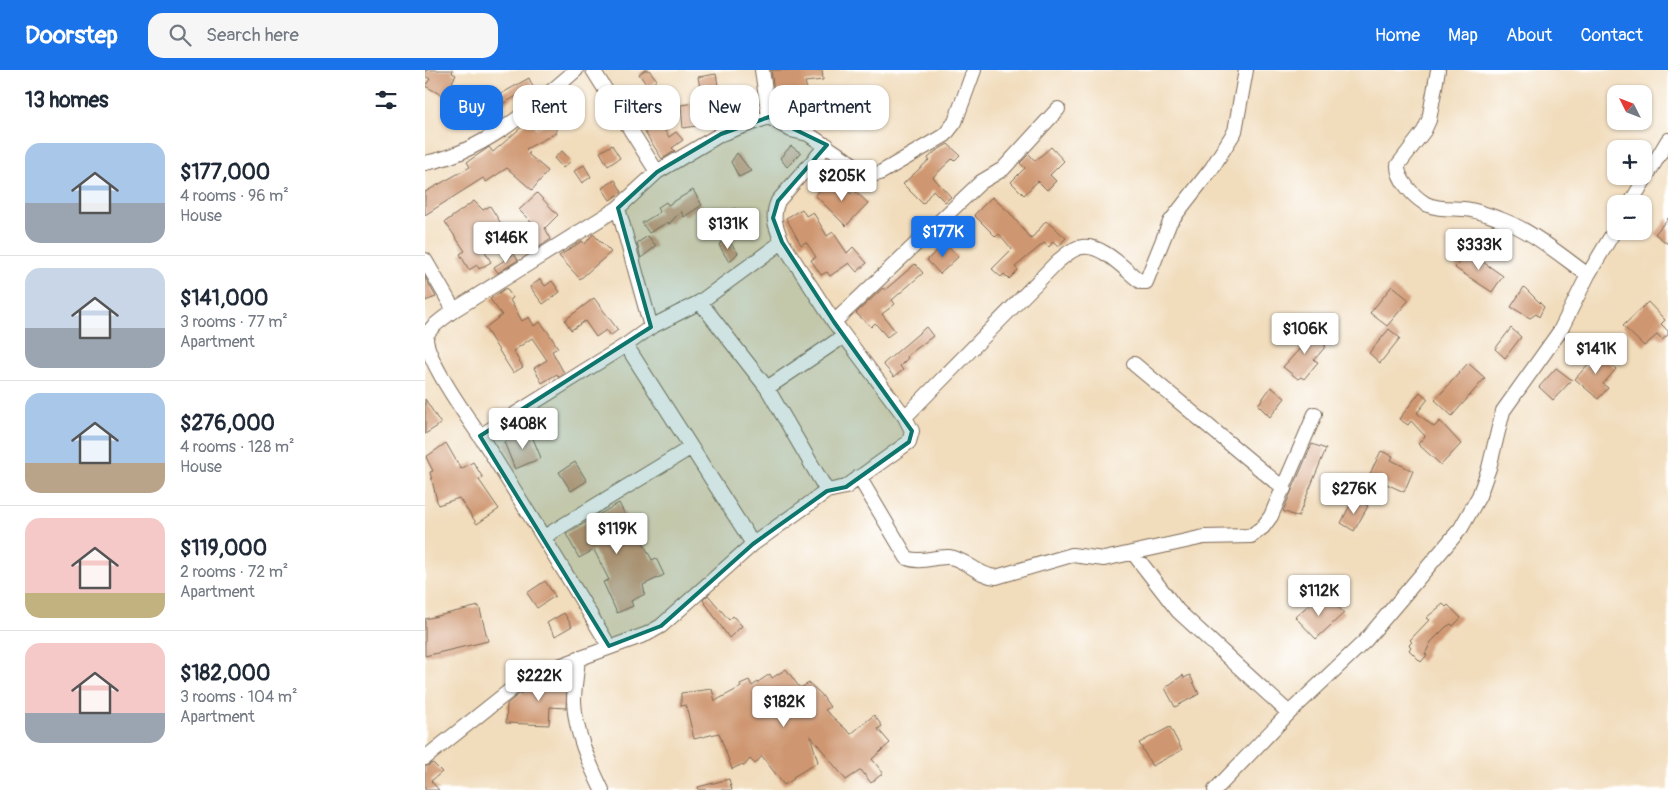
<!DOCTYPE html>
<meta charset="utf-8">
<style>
:root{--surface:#fff;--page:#f6f6f7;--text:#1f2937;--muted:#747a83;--line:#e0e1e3;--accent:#1a73e8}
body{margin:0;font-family:Pangolin,sans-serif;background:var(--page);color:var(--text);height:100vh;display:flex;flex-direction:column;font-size:19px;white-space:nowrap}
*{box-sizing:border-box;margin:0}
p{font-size:16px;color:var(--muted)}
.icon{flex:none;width:28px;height:28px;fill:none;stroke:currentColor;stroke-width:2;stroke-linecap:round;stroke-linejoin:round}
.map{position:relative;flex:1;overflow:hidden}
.sheet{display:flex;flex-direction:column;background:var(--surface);width:425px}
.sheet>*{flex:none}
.top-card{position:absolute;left:15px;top:15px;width:475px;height:45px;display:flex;gap:10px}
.needle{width:32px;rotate:312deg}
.controls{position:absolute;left:1182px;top:15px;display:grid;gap:10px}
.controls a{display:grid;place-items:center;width:45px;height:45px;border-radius:10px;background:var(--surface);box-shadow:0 1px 4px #0004;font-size:25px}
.price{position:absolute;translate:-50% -42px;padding:0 11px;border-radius:5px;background:#fff;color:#222;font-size:16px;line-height:32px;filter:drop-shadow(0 1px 2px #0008)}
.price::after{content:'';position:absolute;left:50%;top:30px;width:15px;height:11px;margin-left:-8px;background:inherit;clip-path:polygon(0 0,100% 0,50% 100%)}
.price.selected{background:var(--accent);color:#fff}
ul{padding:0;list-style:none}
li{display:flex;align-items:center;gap:15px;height:125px;padding:0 25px}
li+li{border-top:1px solid var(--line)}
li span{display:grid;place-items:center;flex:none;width:140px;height:100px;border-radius:15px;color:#555}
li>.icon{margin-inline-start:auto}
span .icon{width:60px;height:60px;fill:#fffc;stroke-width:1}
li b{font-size:21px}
h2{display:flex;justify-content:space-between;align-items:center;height:60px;padding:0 25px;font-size:21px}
.tag{padding:0 18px;border-radius:15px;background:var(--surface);box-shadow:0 1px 4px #0004;font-size:18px;line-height:45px}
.tag.selected{background:var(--accent);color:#fff}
header{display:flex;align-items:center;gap:30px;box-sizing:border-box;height:70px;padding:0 25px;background:var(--accent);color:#fff}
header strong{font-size:24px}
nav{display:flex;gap:28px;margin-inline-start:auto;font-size:18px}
.search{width:350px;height:45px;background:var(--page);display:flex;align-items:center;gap:12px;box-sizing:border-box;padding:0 18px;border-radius:15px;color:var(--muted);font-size:19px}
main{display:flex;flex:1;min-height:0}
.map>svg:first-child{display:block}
.building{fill:#cf9771}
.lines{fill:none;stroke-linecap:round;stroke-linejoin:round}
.minor-casing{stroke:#7b6855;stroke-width:16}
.minor{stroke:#fff;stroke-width:14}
.marked{fill:#0f766e;fill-opacity:0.2;stroke:#0f766e;stroke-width:4;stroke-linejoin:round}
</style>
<header>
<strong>Doorstep</strong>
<div class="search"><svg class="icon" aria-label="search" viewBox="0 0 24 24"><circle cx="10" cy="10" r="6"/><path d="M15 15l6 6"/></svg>Search here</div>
<nav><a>Home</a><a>Map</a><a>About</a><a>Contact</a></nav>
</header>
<main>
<section class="sheet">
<h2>13 homes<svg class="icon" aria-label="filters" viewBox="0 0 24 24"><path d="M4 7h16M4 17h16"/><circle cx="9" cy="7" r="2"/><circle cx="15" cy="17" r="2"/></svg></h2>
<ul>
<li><span style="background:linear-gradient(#a9c7e8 60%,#9aa5b1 0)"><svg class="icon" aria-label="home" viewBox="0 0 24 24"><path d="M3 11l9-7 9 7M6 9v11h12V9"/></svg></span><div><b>$177,000</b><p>4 rooms · 96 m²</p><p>House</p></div></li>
<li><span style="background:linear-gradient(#c9d6e8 60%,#9aa5b1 0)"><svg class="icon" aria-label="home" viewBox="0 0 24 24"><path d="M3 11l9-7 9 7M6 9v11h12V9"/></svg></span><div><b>$141,000</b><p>3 rooms · 77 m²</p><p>Apartment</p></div></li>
<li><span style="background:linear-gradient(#a9c7e8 70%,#b9a48a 0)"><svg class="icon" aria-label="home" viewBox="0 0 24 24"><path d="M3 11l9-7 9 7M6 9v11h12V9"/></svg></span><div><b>$276,000</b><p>4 rooms · 128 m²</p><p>House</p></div></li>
<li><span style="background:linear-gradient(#f6c9c9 75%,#c2b280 0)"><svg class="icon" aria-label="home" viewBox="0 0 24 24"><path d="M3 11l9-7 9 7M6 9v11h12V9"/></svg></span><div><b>$119,000</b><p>2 rooms · 72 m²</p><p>Apartment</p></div></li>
<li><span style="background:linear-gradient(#f6c9c9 70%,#9aa5b1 0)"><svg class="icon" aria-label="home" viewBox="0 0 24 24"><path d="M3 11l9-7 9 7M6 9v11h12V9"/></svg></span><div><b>$182,000</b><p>3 rooms · 104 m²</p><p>Apartment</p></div></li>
</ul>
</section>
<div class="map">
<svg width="1243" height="720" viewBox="0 0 1243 720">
<rect width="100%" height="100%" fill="#fff"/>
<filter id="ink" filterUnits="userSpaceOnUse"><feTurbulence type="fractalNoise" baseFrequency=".02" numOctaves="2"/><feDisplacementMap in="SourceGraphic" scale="10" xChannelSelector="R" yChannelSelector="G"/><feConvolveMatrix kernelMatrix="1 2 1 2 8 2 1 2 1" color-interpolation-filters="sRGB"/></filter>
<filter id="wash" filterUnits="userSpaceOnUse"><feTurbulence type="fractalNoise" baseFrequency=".0096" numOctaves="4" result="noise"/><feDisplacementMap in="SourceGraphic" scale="20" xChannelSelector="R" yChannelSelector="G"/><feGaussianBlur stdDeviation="1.12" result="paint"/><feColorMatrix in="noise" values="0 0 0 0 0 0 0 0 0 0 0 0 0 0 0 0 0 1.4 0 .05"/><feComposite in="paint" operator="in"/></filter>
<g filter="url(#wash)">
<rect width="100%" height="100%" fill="#f1dcbb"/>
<g id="blocks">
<path class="building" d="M0,0H28L27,3L31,5L27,12L38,17L32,31L24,29L0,16L5,9L0,6Z
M220,0H224L232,10L223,17L214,4Z
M346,0H397L398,10L380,12L387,36L367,41L365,24L356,26L355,20L349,21Z
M291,4L293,15H290L293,30L278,34L273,7Z
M104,8L108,17L79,33L74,25Z
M228,27L235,37L227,42L244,67L251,62L258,70L247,78L250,81L237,89L207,42Z
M275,32L278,55L258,58L256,35Z
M106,49L112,59L127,51L131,59V63L101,79L105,83L103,84L123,101L107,120L82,98L61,112L58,108L0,145V122L45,97L42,92L60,80L64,77L68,82Z
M523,74L535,85L529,91L527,89L508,107L526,127L520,132L508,120L498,134L478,114L504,90L503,88L511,81Z
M187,75L195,88L183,96L175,82Z
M366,76L376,83L362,97L355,88Z
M626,77L639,91L625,105L631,111L622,120L613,111L599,125L586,112L600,98L595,93L604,84L610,91Z
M137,81L146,91L138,98L129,88Z
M312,83L326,101L314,107L306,92Z
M159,95L166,107L157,113L149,101Z
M190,110L197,122L185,130L177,118Z
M406,110L410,115L414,112L426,124L429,120L443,133L421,156L390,125Z
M268,120L277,135L259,147L256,141L244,154L243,152L224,163L217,153L235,142L232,138L241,132L243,135Z
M112,123L133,145L120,158L126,169L111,179L107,173L94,182L84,168L106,152L94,140Z
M567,127L584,142L606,169L621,151L641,168L633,177L628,172L624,177L619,173L590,197L593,200L584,209L579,204L576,207L567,199L587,179L574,164L571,167L549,145Z
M49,131L58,140L65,136L82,163L58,178L66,192L54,199L52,195L44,200L35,184L40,181L20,152Z
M310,138L321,155L310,164L299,150Z
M377,139L381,146L388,142L402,166L408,162L422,183L428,177L442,193L432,202L424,193L405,206L402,202L396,205L386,190L391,187L381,172L376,175L361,148Z
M1243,148V174L1230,164Z
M168,164L186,182L155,209L134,186L157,171L160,174Z
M223,166L231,176L216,188L212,173Z
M302,168L313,183L304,192L294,175Z
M520,173L533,187L515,204L502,190Z
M1041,180L1078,206L1067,222L1030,198Z
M89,184L93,190L73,203L69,197Z
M490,194L498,203L467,230L470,234L457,244L470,261L462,267L450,253L446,257L431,243L458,218L460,220Z
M0,207L11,227L0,231Z
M115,209L120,216L127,211L135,222L118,234L105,217Z
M967,216L984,230L962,256L945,243Z
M1099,217L1119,237L1114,247L1111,244L1105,248L1086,237Z
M81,218L88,228L85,230L97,251L104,247L109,256L115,252L123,262L133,278L127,281L139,303L133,307L132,304L117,313L109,298L122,290L107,268L88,281L98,297L88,303L60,258L77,245L65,229Z
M169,228L193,260L185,266L181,260L171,267L160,251L146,260L140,250Z
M1223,232L1240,250L1236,254L1243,261V265L1237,270L1232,265L1219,276L1198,256Z
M501,257L508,266L482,286L483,288L475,296L478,300L469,307L458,294Z
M877,258L901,276L889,290L893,292L879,309L876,307L873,309L858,297L879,274L870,267Z
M1086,258L1096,267L1080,288L1070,279Z
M964,259L975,268L955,293L944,283Z
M1174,282L1191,299L1178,314L1183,318L1173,329L1150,309Z
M1043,293L1060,308L1027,346L1010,330Z
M1131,298L1147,310L1128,330L1114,317Z
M846,317L860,328L845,347L833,335Z
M995,322L1003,329L992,343L1009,357L1015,351L1036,374L1016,395L993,374L1000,366L986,351L983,355L974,349Z
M0,329L16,354L0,364Z
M105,361L116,388L90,399L79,372Z
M21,373L36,399L48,392L58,408L54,410L74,439L52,454L34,428L13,435L5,402L8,401L1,387Z
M887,374L901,379L873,447L858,441Z
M956,381L968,386L966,390L988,401L979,422L955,411L952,416L942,410Z
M150,392L162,411L146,421L134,402Z
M928,429L943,436L929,461L916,453Z
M194,433L209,462L212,461L227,490L231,488L239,505L218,515L220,524L206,531L208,536L192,543L178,512L184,510L169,480L154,488L141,464Z
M120,511L130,526L112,538L102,523Z
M283,525L304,550L308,546L317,556L304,568L278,530Z
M904,527L919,543L891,569L870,547L888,531L893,537Z
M1018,534L1021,537L1023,535L1036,548L1028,556L1026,554L1021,557L1006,572L1000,584L1002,585L996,592L984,580L986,577L984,575L987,572L985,570L1004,550L1001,548Z
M54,536L63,571L0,586V549Z
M139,543L147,556L130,566L122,553Z
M361,599L375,618L384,613L396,624L405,637L400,640L426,664L449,645L457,656L453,659L465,673L447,689L458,703L446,713L436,700L421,710L385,665L393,692L368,707L369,709L359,715L337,686L330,694L325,689L319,696L318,694L307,699L294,663L269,669L261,635L256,636V623L287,619L290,631L316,617L315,614L324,610L327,616L345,604L347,608Z
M143,602L141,638L125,637L124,655L81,653L82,634L93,625L124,609Z
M758,605L759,608L765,605L774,624L750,637L740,618Z
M745,657L757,680L727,696L714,673Z
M8,693L17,702L6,711L14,720H0V697Z
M304,709L307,720H274L273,717Z"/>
</g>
</g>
<g filter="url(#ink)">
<use href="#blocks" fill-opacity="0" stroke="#7b6855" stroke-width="1"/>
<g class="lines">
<defs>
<path id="minor" d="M168,0L232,102
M337,0L344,47
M1013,0L1004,50L999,61L973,95C972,109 989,127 1001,134C1015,141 1031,137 1046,140C1055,142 1064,145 1072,148C1105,159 1135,185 1163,205
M0,93C59,82 107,38 151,0
M1205,134L1243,70
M193,138L226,257
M357,172L409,252L480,347L487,361L484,372L421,417L402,421
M0,190L29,240
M409,252L556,112L578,99L633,39
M201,275L328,474L402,421L342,318L275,232
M709,294L859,419
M342,318L419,266
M480,347L633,191C640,186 647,178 657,177C678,174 700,200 716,212H721L745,152L787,98L810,61L821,0
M55,366L201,275L226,257L275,232L357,172C351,157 346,147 353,131L402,75
M434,407L482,488C495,494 510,486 524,487C541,489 553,506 571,507L647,485L679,489L779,467L826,466L838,457L846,446L890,344
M119,467L265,378
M709,484L753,541L864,643
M184,576C144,508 103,442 61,375C45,351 5,296 1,270C0,259 21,247 29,240L193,138L232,102L296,64L344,47L366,60L383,64L438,101L449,104L455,103L520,65L530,52L549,0
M153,588C152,602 149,617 149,631C150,662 164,693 177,720
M0,688L88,618L120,601L222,564L236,556L328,474
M790,720L864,643L940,571L1036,458L1054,426L1064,398L1078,341L1135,261L1163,205L1191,158"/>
</defs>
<use href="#minor" class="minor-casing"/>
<use href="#minor" class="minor"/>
</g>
</g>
<path class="marked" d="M344,47L402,75L353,131L348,148L357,172L409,252L487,361L484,372L421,417L402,421L328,474L236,556L184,576L55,366L226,257L193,138L232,102L296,64Z"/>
</svg>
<div class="controls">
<a><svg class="needle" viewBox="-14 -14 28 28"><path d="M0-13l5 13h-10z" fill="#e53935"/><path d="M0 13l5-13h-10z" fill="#747a83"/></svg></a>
<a>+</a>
<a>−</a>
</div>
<b class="price" style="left:417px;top:132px">$205K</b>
<b class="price" style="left:303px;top:180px">$131K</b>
<b class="price selected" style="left:518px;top:188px">$177K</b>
<b class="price" style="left:81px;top:194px">$146K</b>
<b class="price" style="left:1054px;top:201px">$333K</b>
<b class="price" style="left:880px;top:285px">$106K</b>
<b class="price" style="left:1171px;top:305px">$141K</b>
<b class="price" style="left:98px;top:380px">$408K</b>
<b class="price" style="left:929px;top:445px">$276K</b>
<b class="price" style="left:192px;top:485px">$119K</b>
<b class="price" style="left:894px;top:547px">$112K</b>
<b class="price" style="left:114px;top:632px">$222K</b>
<b class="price" style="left:359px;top:658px">$182K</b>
<div class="top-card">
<a class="tag selected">Buy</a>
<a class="tag">Rent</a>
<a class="tag">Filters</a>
<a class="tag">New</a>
<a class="tag">Apartment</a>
</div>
</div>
</main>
